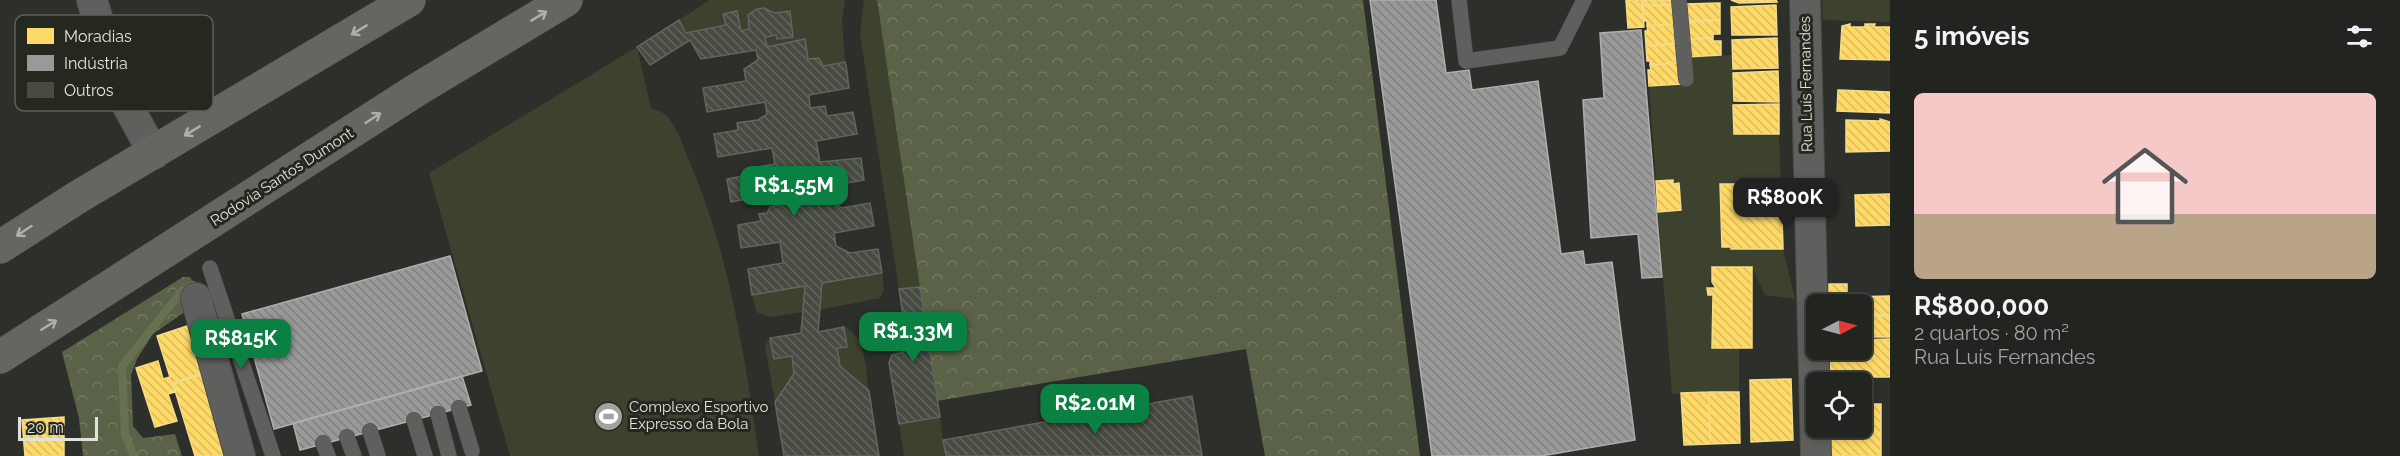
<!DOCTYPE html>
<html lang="pt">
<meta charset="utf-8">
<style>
:root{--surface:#222420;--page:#2a2c29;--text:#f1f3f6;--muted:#a2a4a5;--line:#3f413e;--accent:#0b8043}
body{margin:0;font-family:Raleway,sans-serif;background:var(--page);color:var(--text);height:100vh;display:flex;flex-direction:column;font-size:22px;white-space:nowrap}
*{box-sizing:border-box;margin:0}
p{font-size:20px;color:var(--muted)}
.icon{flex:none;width:33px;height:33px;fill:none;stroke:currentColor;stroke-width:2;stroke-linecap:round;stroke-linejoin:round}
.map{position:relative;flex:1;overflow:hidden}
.sheet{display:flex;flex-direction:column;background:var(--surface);width:510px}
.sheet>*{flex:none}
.needle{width:39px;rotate:84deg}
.controls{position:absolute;left:1806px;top:294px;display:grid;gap:12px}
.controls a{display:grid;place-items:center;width:66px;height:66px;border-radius:9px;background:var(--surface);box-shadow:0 3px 9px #0003,0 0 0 2px var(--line);font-size:30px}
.scale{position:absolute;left:18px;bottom:15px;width:80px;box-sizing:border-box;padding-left:6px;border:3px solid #e0e2dc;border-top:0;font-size:16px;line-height:21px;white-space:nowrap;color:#e0e2dc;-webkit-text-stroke:4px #25281f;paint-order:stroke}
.price{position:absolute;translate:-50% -51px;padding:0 14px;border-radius:12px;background:var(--accent);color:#fff;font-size:20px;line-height:39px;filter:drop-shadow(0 2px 3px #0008)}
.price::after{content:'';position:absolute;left:50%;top:36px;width:18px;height:14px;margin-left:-9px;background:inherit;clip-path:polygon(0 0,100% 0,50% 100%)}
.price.selected{background:#222;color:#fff}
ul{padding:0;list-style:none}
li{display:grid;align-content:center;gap:12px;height:318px;padding:0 24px}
li span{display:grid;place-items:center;height:186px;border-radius:9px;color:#555}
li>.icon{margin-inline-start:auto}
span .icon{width:108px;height:108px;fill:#fffc;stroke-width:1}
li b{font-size:26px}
h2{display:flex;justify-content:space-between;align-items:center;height:72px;padding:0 24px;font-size:26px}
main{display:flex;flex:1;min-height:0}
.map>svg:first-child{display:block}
.grass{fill:#3c422e}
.forest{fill:url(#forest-crowns)}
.homes{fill:url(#homes-back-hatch);stroke:#f6dc89;stroke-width:1.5}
.industry{fill:url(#industry-back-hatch);stroke:#aeafad;stroke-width:1.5}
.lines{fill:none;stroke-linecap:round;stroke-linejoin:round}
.stream{stroke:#667152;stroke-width:8}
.building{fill:url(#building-back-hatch);stroke:#636560;stroke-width:1.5}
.lane-casing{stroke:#4a4c47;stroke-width:16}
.street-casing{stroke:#4a4c47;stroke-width:32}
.highway-casing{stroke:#4a4c47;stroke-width:34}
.lane{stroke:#5f605e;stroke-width:15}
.street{stroke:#5f605e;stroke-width:30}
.highway{stroke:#646661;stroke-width:33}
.oneway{stroke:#aeb0ab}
.labels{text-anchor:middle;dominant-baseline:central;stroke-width:6;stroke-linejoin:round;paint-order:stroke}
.street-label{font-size:15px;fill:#e0e2dc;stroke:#25281f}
.poi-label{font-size:15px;fill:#e0e2dc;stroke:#25281f;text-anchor:start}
.key{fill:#25281f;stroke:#5d6058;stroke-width:1.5}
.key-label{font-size:16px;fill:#e0e2dc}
</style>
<main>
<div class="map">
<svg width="1890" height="456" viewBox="0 0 1890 456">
<defs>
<pattern id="forest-crowns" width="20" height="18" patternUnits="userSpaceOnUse" patternTransform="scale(1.5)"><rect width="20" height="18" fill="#5a6347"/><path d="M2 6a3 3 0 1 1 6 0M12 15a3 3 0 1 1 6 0" fill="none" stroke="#717961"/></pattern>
<pattern id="homes-back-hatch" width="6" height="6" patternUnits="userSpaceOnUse" patternTransform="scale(1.5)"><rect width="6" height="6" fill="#ffd966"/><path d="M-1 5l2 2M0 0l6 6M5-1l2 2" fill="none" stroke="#d9bb5f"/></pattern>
<pattern id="industry-back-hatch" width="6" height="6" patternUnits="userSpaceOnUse" patternTransform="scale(1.5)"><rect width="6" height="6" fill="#999"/><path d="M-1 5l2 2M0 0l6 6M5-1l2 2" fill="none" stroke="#7f807f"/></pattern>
<pattern id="building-back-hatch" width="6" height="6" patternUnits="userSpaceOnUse" patternTransform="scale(1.5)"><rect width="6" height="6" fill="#474b41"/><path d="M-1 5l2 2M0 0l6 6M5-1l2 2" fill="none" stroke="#61655c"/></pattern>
</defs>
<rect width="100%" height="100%" fill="#2d302a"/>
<path class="grass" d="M710,0H845L842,19L845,62L823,66L819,58L808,59L805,39L767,47L765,37L776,35L777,39L793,37L790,11C786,11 779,14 775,13C763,11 759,5 748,15L749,29L741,31L724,14L726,25L686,33L679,20Z
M864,0H877L920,287L899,289L860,34Z
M1822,0H1890V22L1823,20Z
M637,47L651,108C656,110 663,112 667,116C679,130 684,149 691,165C730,257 745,358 759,456H510L429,173Z
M1732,55L1734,134H1779L1781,184H1720L1722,246L1741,250L1783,249L1795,299L1765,295L1752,268L1712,267L1708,295H1713V348H1739V392L1672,394L1658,212L1680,210L1679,184H1673L1672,180L1656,181L1649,86L1687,57Z
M882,273L884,291L880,298L819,310L822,283Z
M805,286L803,312L771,317L756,312L752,295Z
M844,327C867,336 865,370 869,391L840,366L837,348L847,346Z
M770,338L774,359L792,356L794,374L775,402L765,346Z
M940,417L945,456H904L899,424Z"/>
<path class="forest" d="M877,0H1363L1420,456H1265L1246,349L937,401Z
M183,277H190L197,290L189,309L153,334L137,359L131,375L133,426L143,438L175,434L182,456H83L79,418L62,352Z"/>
<path class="homes" d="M1626,0H1642L1644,27L1628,28Z
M1642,0H1675V4L1642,6Z
M1731,0H1776L1777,2L1739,3Z
M1720,3V20L1685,21L1684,4Z
M1675,5L1676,24L1647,26V21H1644L1642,6Z
M1776,5L1777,35H1732L1731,7Z
M1720,20V34H1713V38L1686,39V22Z
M1676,24L1678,43L1646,46L1645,31L1648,30L1647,26Z
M1850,24V27H1865V24H1875L1874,27H1890V60L1840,59L1842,26Z
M1713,38V41H1721V55L1687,57L1686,39Z
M1777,38L1778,68L1733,69L1732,40Z
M1678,44L1679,63L1650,65V61H1647L1646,46Z
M1679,63L1681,84L1649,86L1648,70H1651L1650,65Z
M1778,71L1779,102L1734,101L1733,73Z
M1838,90L1890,92V113L1837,111Z
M1779,104V134H1734L1733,105Z
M1880,119L1890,122V151L1846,152V120L1880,121Z
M1673,180V184L1679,183L1681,210L1658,212L1656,181Z
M1720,184H1781L1783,249H1731V247H1722Z
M1890,194V225L1856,226L1855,195Z
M1712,267H1752V348H1712L1713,295H1708L1707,288H1716L1712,282Z
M1829,284H1847V297L1890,296V315H1862V304H1829Z
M1862,316H1890V337H1862Z
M196,323L218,368L172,383L175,392L168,394L177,421L155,427L136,368L158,361L163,379L170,377L157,336Z
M1890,339V377H1831L1830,350H1862V340Z
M212,371L240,456H195L173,384Z
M1791,379L1793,440L1751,442L1750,380Z
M1709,392H1739L1740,443L1710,444Z
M1709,392L1710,444L1684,445L1681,393Z
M1862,404H1881V456H1831V428H1862Z
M64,417V456H25L22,420Z"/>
<path class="industry" d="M1370,0H1436L1446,73L1469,70L1472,90L1538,81L1561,254L1583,251L1585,265L1612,262L1635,440L1541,456H1432Z
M1641,30L1662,277L1642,278L1638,234L1591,238L1583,100L1604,98L1600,33Z
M450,256L482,371L274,429L242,314Z
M462,376L471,405L300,450L293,423Z"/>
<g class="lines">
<path class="stream" d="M134,456L125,435L122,366L181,292L193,285"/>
</g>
<path class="building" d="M764,8L774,13L790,11L793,37L777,39L776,35L765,37L767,47L805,39L808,59L819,58L823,66L845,62L846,65L849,88L809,95L810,108L825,106L827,116L853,112L857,134L816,141L820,162L861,158L864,180L825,187L827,198L842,208L870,203L874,226L834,233L836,246L850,253L878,249L882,273L822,283L818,332L844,327L847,347L837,348L840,366L869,391L879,456H784L775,402L794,374L792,356L774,359L770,338L801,333L805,286L752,295L748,269L783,263L780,242L741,248L738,225L761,221L759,214L767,213L770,207L776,205L781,206L779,194L731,202L727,179L753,174L757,167L775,164L772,148L718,157L714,134L738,130L737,123L758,120L767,114L765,102L707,112L703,88L746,81L744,69L758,60L756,50L701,59L690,40L650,65L637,47L679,20L686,33L726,25L723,14L737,11L741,31L749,29L748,15L757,9Z
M920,287L940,417L899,424L889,363L892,355L910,350L908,337L893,339L890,317L903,315L899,289Z
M1192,396L1202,456H946L943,440Z"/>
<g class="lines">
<defs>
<path id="lane" d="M1459,0L1466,61L1560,48L1584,0
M1679,0L1686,79
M210,268L273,456
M459,408L472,451
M438,414L449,456
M414,420L425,456
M370,431L378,456
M347,437L354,456
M323,443L328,456"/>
<path id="street" d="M92,0L119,90L154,154
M1805,0L1816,456
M196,298L240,456"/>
<path id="highway" d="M0,247L78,197L409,0
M0,357L418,89L566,0"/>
</defs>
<use href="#lane" class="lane-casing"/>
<use href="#street" class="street-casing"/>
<use href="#highway" class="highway-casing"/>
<use href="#lane" class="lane"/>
<use href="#street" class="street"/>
<use href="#highway" class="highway"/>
</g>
<defs><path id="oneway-shaft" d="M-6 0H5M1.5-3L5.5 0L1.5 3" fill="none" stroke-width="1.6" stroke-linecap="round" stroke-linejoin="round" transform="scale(1.5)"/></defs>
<g class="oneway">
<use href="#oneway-shaft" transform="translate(539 16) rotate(-31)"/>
<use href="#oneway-shaft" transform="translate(359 30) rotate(149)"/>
<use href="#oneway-shaft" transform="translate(373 118) rotate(-33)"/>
<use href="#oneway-shaft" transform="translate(192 131) rotate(149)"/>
<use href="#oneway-shaft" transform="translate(24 231) rotate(147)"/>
<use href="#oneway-shaft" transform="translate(49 325) rotate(-32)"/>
</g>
<defs>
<symbol id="stadium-disc" viewBox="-11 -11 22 22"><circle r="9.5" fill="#a1a49e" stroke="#25281f"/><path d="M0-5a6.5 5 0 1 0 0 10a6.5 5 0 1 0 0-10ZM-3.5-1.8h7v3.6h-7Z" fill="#fff"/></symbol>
</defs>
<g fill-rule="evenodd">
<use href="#stadium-disc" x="592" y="400" width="33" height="33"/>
</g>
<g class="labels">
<g class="street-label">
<text transform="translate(1806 84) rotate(-91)">Rua Luís Fernandes</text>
<text transform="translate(282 177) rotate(-33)">Rodovia Santos Dumont</text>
</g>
<g class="poi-label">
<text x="629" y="407">Complexo Esportivo<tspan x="629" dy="17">Expresso da Bola</tspan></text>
</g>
</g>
<rect x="15" y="15" width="198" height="96" rx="9" class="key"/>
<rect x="27" y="28" width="27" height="16" fill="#ffd966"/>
<rect x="27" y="55" width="27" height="16" fill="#999"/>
<rect x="27" y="82" width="27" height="16" fill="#474b41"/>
<g class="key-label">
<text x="64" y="42">Moradias</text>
<text x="64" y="69">Indústria</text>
<text x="64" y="96">Outros</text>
</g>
</svg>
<div class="controls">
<a><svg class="needle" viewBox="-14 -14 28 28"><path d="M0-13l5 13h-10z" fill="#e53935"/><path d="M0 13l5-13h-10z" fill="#a2a4a5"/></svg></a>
<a><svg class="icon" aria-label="locate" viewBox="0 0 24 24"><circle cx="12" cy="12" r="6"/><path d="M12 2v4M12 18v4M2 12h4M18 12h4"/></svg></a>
</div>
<div class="scale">20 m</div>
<b class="price" style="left:794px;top:217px">R$1.55M</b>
<b class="price selected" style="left:1785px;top:229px">R$800K</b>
<b class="price" style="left:913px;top:363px">R$1.33M</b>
<b class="price" style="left:241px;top:370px">R$815K</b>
<b class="price" style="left:1095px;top:435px">R$2.01M</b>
</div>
<section class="sheet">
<h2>5 imóveis<svg class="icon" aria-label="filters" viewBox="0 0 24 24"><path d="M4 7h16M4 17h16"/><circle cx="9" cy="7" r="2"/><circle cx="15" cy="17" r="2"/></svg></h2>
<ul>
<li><span style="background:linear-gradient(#f6c9c9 65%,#b9a48a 0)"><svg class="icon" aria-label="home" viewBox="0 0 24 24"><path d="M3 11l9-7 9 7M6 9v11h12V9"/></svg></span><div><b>R$800,000</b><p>2 quartos · 80 m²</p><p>Rua Luís Fernandes</p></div></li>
</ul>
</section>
</main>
